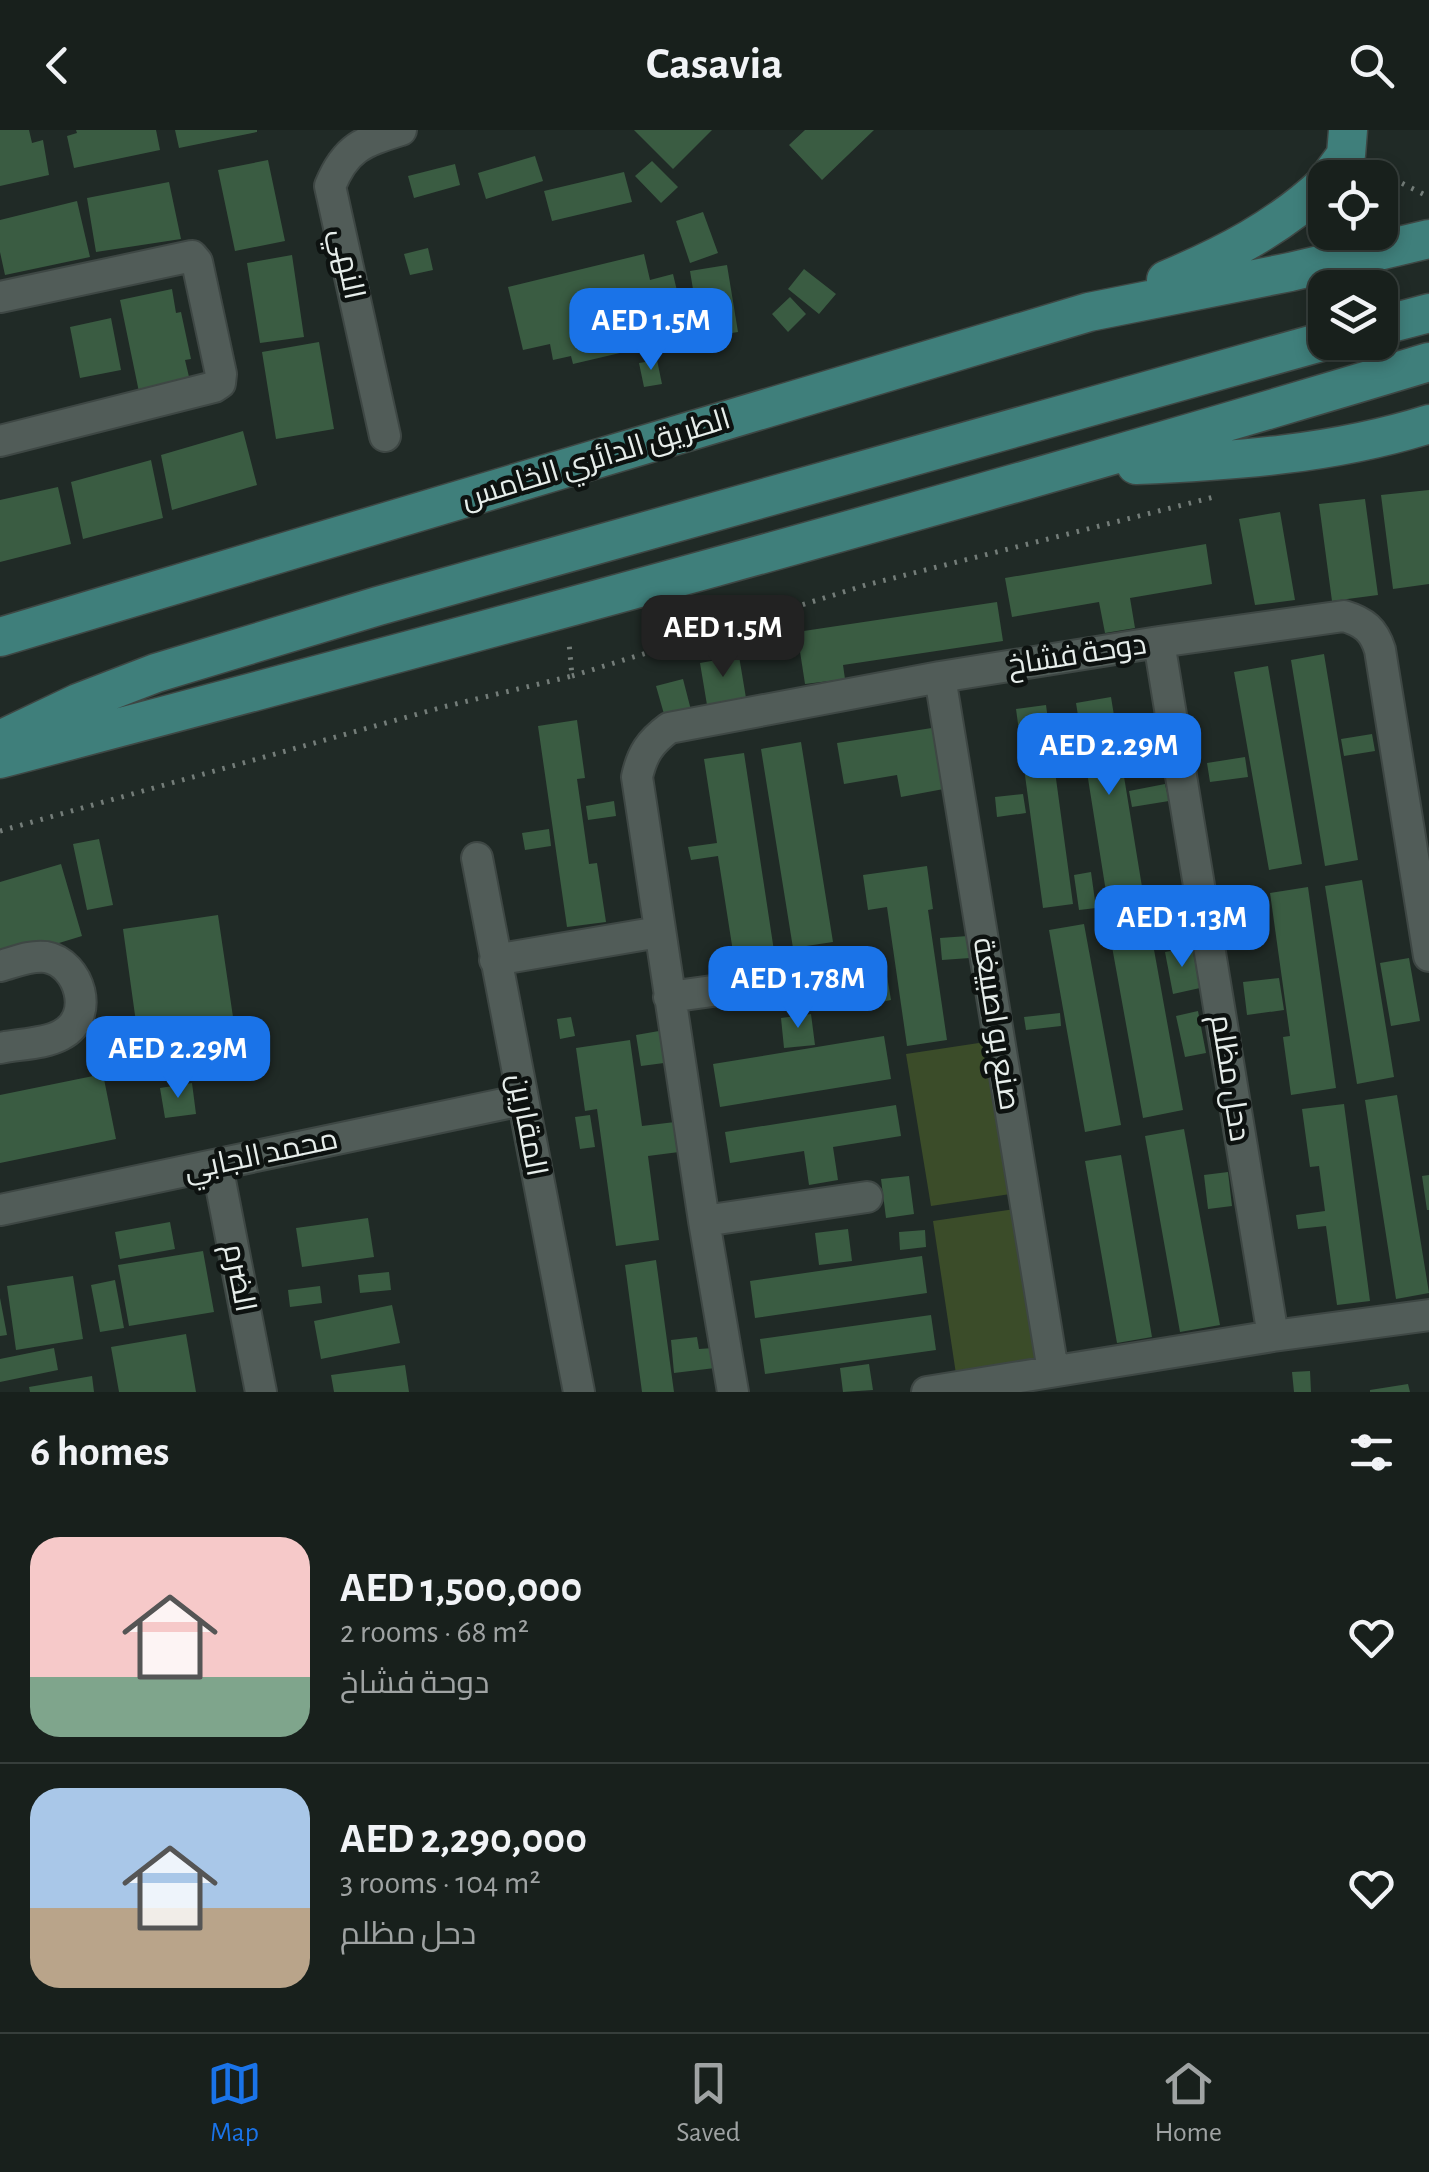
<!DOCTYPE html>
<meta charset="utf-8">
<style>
:root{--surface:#18201c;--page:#212825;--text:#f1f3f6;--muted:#9fa3a3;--line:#363e3b;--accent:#1a73e8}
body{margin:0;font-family:"Alegreya Sans",Cairo,sans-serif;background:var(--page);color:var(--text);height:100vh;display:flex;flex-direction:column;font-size:38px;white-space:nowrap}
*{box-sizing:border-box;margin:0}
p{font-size:32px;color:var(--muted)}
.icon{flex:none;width:55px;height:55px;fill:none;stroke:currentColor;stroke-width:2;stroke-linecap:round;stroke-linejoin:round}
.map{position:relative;height:1262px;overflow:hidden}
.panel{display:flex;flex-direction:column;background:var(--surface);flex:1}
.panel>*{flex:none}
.fabs{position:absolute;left:1308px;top:30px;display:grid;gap:20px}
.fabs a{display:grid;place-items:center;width:90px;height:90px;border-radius:20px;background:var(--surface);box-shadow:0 5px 15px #0003,0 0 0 2px var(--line);font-size:50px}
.price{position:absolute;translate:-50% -85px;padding:0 22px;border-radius:20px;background:var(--accent);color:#fff;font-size:32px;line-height:65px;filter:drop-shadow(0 2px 5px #0008)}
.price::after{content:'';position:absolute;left:50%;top:60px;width:30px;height:22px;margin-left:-15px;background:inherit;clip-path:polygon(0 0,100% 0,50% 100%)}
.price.current{background:#222;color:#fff}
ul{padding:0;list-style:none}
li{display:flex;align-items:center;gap:30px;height:250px;padding:0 30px}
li+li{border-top:2px solid var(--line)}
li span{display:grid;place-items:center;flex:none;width:280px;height:200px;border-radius:30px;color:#555}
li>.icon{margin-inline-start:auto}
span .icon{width:120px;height:120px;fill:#fffc;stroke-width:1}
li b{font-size:42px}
h2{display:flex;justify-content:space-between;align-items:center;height:120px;padding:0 30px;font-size:42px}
header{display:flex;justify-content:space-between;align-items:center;height:130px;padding:0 30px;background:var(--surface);font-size:45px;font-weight:600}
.tabs{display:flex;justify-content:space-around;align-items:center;height:140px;border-top:2px solid var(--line);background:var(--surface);font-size:28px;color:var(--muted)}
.tabs a{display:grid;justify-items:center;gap:5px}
.tabs .current{color:var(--accent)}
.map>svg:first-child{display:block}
.green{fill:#3b4c29}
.building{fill:#3a5c42}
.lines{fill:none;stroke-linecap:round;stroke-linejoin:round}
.minor-casing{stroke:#3e4744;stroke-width:34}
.major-casing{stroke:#3e4744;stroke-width:41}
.path{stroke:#747d79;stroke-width:5;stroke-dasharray:2.5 8;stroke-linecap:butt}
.minor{stroke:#515c58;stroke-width:30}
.major{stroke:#3f7f7b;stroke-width:38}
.labels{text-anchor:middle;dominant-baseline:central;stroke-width:9;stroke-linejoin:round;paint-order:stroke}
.street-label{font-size:30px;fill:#e6edea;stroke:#0d1210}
</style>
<header><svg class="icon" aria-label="back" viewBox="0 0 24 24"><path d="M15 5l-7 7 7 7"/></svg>Casavia<svg class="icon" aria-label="search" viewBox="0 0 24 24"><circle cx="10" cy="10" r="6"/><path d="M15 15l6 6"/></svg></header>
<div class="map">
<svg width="1429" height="1262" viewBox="0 0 1429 1262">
<rect width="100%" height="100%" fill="#202a26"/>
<path class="green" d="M992,911L1017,1063L931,1076L906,924Z
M1015,1079L1038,1232L956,1244L933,1091Z"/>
<path class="building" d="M0,0H29L32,13L43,10L49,45L0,56Z
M76,0H156L160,20L74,38L67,6L77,3Z
M175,0H257V2L179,18Z
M634,0H712L673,39Z
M805,0H874L822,50L789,15Z
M535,26L543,51L486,69L478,43Z
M268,30L285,111L235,121L218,40Z
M652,31L678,57L661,73L635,46Z
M455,34L460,55L414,68L408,46Z
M624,42L632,72L552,91L544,61Z
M169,52L181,109L96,122L87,68Z
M77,71L90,127L5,145L0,122V90Z
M703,82L718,123L690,133L676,91Z
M428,118L433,140L410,145L404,124Z
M644,124L650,150L673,144L688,207L573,234L571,226L553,230L550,214L523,220L508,157Z
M292,125L304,207L260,213L247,133Z
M727,135L738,202L701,208L690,141Z
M804,139L836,164L819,184L788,159Z
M172,159L176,183L181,182L191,229L185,230L190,251L139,262L120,170Z
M790,167L806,184L788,202L772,184Z
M111,188L121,240L80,248L70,197Z
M319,212L334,299L276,309L262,222Z
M657,230L662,254L644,257L639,233Z
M243,301L257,355L172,380L161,325Z
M151,330L163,388L83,409L71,352Z
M58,357L71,414L0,432V370Z
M1429,360V454L1393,459L1381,365Z
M1365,369L1378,465L1332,471L1319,374Z
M1280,382L1295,470L1255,475L1239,389Z
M1206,414L1212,454L1130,468L1135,498L1105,503L1099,472L1012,487L1005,448Z
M997,472L1003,511L843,535L845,549L805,554L797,502Z
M1324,524L1358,730L1325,736L1291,530Z
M739,526L746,568L707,575L700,533Z
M1268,536L1302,734L1269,740L1234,542Z
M683,549L692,584L666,591L656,556Z
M1111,567L1143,763L1107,768L1076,573Z
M1046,575L1073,774L1043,778L1016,579Z
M577,590L585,648L577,649L589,734L597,733L606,792L567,797L538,596Z
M938,597L949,658L901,667L897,645L844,654L837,613Z
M1372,604L1375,621L1344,626L1341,609Z
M801,612L833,812L793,818L761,619Z
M744,623L774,821L734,828L718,726L691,730L688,717L717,713L704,629Z
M1245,627L1248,647L1210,652L1207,633Z
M1165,654L1169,671L1132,677L1129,661Z
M1023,664L1026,683L997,687L995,667Z
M614,671L616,686L588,690L586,676Z
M549,699L551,716L525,720L522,703Z
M99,709L113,775L87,780L73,714Z
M61,734L82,806L0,831V752Z
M927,736L933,779L928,780L947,910L907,916L887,777L868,780L863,745Z
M1091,742L1096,778L1079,780L1074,745Z
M1362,750L1394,947L1357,954L1325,756Z
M1308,757L1336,958L1291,965L1283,907L1290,906L1270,763Z
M1147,781L1183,980L1143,988L1107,789Z
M218,785L237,914L141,928L123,799Z
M1084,794L1121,995L1085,1002L1049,800Z
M968,806L970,828L942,830L940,808Z
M1192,817L1200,858L1173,864L1165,822Z
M1409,828L1420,891L1391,896L1380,833Z
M886,840L891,870L861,876L855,845Z
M1279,848L1284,880L1247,885L1243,852Z
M1198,881L1206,923L1185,927L1176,886Z
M1060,883L1061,896L1026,900L1024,887Z
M811,884L815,915L784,918L781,888Z
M571,887L575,906L560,909L557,889Z
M659,901L664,933L641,936L636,905Z
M884,906L891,949L720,977L713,934Z
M630,910L642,996L675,992L679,1022L648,1026L659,1110L616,1116L597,979L585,981L576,918Z
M103,944L116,1009L0,1033V965Z
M192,953L196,984L165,988L160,958Z
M1397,965L1429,1163L1396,1169L1365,970Z
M1344,974L1370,1171L1337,1175L1326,1096L1298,1099L1296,1085L1325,1081L1319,1036L1310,1037L1302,979Z
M896,975L901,1006L833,1017L838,1050L809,1055L804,1021L730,1033L725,1002Z
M590,985L595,1017L580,1019L575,987Z
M1184,999L1220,1195L1180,1202L1145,1006Z
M1121,1025L1152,1207L1117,1213L1085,1031Z
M1228,1042L1232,1076L1208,1079L1204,1045Z
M1429,1045V1080H1427L1422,1046Z
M909,1046L914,1084L886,1088L881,1049Z
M368,1088L374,1127L302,1137L296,1098Z
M170,1092L175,1119L120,1129L115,1102Z
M848,1099L852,1131L819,1135L815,1103Z
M925,1100L926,1117L900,1120L899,1102Z
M203,1121L214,1182L129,1196L118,1135Z
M922,1126L927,1163L755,1188L750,1151Z
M656,1130L674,1262H642L625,1135Z
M389,1142L391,1160L360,1163L358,1145Z
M73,1146L83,1209L16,1220L7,1156Z
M115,1150L124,1198L100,1202L91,1155Z
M320,1156L322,1173L290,1177L288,1160Z
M0,1168L7,1205L0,1206Z
M392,1175L400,1213L321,1229L314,1191Z
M931,1185L936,1220L765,1244L760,1209Z
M186,1204L196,1262H119L111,1217Z
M697,1207L699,1219L713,1218L715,1238L674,1243L671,1210Z
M54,1218L58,1240L0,1252V1229Z
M869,1234L873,1260L843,1262L840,1238Z
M405,1235L409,1262H334L331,1245Z
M1310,1241L1311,1262H1294L1292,1242Z
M92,1246L94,1262H30L29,1257Z
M1408,1254L1410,1262H1370V1260Z"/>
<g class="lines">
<defs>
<path id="minor" d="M0,167L192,126L197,132L221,244L220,253L214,257L0,311
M385,306L330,56C346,17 363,12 401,0
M1159,512L1273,1206
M940,547L1053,1241
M477,728L579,1262
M495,830L659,802
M0,836C15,832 30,825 46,827C80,833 96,887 61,905C45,914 18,914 0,918
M669,867L843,843
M217,1035L261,1262
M0,1080L522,970
M704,1091L867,1067
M733,1262L704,1091L637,647C642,624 650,612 669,598L940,547L1159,512L1344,486C1364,492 1374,500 1380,520L1429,826
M927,1262L1273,1206L1429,1185"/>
<path id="major" d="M1329,48L1346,25L1348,0
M1166,150C1225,125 1278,98 1325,54
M1380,196L1429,183
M1136,335C1234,331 1334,324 1429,294
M0,507L1089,182L1290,142L1429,109
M0,610L78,573L156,543L378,476L1325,211
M0,629C478,503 955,375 1429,232"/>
</defs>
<use href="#minor" class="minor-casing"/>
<use href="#major" class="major-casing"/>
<path class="path" d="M1374,39L1429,67
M572,546L866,455L1218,366
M0,701L443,577L572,546L569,513"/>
<use href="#minor" class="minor"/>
<use href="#major" class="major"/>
</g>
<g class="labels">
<g class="street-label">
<text transform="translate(347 134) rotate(78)">النهي</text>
<text transform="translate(596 329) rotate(-17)">الطريق الدائري الخامس</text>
<text transform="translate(1077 525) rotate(-9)">دوحة فشاخ</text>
<text transform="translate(996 894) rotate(81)">صنع بو اصبيغة</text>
<text transform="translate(1230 948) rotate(81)">دحل مظلم</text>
<text transform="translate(527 995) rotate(79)">المقارين</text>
<text transform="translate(261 1025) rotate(-12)">محمد الجابي</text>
<text transform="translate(239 1148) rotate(79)">الضرم</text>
</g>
</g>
</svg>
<div class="fabs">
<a><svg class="icon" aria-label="locate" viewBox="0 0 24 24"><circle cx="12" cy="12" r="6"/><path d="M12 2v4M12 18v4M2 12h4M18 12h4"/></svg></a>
<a><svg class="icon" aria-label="layers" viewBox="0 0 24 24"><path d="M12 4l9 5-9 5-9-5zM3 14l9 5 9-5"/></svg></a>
</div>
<b class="price" style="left:651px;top:243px">AED 1.5M</b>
<b class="price current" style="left:723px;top:550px">AED 1.5M</b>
<b class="price" style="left:1109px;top:668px">AED 2.29M</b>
<b class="price" style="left:1182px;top:840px">AED 1.13M</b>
<b class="price" style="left:798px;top:901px">AED 1.78M</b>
<b class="price" style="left:178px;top:971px">AED 2.29M</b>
</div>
<section class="panel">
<h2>6 homes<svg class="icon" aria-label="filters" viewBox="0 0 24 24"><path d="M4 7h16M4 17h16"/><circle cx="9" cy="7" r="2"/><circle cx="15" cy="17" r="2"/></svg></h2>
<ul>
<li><span style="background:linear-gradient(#f6c9c9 70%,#7fa58c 0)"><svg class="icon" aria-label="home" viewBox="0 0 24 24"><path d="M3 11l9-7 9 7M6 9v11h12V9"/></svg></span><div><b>AED 1,500,000</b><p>2 rooms · 68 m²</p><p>دوحة فشاخ</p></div><svg class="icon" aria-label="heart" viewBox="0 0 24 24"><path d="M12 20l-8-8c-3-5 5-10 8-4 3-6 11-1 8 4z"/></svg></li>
<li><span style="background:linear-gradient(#a9c7e8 60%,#b9a48a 0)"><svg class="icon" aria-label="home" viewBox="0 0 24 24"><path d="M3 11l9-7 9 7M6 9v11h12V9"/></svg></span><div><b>AED 2,290,000</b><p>3 rooms · 104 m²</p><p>دحل مظلم</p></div><svg class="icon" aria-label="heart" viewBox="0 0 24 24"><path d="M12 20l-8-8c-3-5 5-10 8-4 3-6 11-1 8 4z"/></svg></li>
</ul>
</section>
<nav class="tabs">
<a class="current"><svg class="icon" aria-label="map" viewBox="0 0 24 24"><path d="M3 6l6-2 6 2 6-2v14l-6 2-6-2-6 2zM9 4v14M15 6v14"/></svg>Map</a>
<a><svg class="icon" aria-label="saved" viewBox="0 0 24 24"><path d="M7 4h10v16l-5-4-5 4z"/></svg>Saved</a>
<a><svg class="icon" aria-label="home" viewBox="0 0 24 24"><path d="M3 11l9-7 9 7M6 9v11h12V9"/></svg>Home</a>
</nav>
